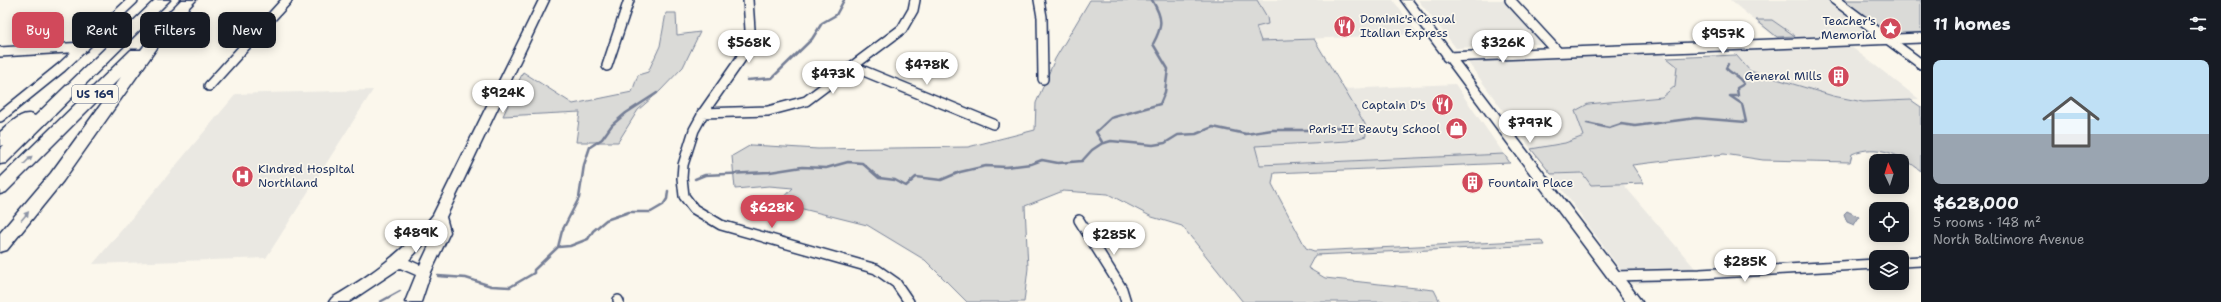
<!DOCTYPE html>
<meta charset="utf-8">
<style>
:root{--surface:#171b24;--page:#20242c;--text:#f1f3f6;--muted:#9ea1a6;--accent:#d1495b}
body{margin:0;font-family:"Shantell Sans",sans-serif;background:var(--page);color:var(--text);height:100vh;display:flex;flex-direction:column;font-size:15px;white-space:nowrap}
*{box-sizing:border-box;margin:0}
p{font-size:13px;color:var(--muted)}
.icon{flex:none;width:22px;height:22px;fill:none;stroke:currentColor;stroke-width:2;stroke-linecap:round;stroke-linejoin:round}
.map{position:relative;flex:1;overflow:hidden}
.drawer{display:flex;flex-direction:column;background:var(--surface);width:300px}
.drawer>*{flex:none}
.guide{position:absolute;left:12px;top:12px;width:380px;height:36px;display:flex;gap:8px}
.needle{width:26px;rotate:356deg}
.buttons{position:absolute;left:1869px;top:154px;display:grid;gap:8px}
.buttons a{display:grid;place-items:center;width:40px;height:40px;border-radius:8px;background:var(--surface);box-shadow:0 2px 10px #0003;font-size:20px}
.price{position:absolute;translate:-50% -34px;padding:0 9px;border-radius:14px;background:#fff;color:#222;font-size:13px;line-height:26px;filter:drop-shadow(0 1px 2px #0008)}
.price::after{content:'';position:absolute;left:50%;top:24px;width:12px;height:9px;margin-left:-6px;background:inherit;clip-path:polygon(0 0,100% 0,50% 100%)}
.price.active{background:var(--accent);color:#fff}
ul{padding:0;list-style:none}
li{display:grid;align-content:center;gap:8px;height:212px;padding:0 12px}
li span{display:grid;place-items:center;height:124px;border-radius:8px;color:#555}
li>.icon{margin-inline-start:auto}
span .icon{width:72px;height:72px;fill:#fffc;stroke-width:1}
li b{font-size:17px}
h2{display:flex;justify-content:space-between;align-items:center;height:48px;padding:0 12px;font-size:17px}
.tag{padding:0 14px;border-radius:8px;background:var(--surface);box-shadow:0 2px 10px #0003;font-size:14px;line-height:36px}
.tag.active{background:var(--accent);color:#fff}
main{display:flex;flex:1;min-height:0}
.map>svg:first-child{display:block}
.built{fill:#eae8e2}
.green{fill:#dadad7;stroke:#7a849a}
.water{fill:#afb3bb;stroke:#747e96}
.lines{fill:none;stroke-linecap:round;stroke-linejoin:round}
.stream{stroke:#747e96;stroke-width:2.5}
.street-casing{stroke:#1b2f5e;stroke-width:12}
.secondary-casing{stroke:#1b2f5e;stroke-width:3}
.highway-casing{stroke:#1b2f5e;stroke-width:3}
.street{stroke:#fbf7ec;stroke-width:9}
.secondary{fill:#fbf7ec;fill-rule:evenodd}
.highway{fill:#fbf7ec;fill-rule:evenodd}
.oneway{fill:#8b93a5}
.labels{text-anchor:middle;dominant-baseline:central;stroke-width:3.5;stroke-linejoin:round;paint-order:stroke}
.shield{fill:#fbf7ec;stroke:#5e6b89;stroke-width:1}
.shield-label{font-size:11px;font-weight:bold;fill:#1b2f5e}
.poi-label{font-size:12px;fill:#1b2f5e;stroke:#fbf7ec;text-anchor:end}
</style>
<main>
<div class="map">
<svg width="1921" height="302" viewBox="0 0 1921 302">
<rect width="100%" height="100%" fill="#fbf7ec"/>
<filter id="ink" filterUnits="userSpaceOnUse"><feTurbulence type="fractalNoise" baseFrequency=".025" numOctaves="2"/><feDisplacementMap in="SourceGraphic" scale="8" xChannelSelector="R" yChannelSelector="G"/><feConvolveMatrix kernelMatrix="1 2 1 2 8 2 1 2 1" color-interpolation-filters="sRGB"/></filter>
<g filter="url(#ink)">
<path class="built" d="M1257,0H1393L1418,34L1261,41L1256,27L1268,24L1267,17Z
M1418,0H1517L1555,43L1456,48Z
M1730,0H1829L1874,34L1776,38Z
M1850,46L1919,99L1863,102L1833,96L1750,71L1731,49Z
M1660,52L1677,66L1675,86L1662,97L1588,104L1584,136L1565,143L1531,149L1467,61Z
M1455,84L1504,154L1260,165L1255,146L1348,141L1366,136L1365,124L1344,89Z
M373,90L266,258L93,264L236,94Z
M1582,173L1591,184H1623L1705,280L1631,284L1551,174Z"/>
<path class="green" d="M1090,0H1257L1267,17L1268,24L1256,27L1261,41L1314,39L1365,124L1366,136L1348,141L1255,146L1260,165L1504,154L1510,163L1274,173L1272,184L1306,248L1314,251L1541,240L1544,245L1315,255L1308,268L1325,278L1434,290L1440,302H1243L1182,226L1152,217L1108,194L1063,191L1025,206L1028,268L1024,302H967L925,260L867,225L779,203L793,188L769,186L735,189L732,156L751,145L818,149L968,147L1035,130L1036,103L1055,59Z
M1838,0H1921V35L1887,36Z
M666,13H676L677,35L700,32L683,67L660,91L638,110L618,142H576L580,112L503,116L523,72L573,104L632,92L638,75L648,72L660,46Z
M1756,20H1772L1795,36L1777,37Z
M1736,55L1750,71L1833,96L1863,102L1911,100L1921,107V171C1901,155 1877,143 1852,154L1850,162L1763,160L1724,154L1632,165L1644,183L1591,185L1582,173L1551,174L1531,149L1565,143L1584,136L1575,111L1588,104L1662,97L1675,86L1677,66L1667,58Z"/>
<path class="water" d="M1847,211L1859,217L1854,225L1847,222L1844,214Z"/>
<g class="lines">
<path class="stream" d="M747,80L772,78L812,39L822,23L836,15L844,0
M1587,123L1609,128L1621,124L1635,126L1696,118L1746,122L1742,104L1730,96H1738L1737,88L1744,84C1738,75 1732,75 1726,68L1728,64
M1102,142L1096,132L1111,118L1160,104L1165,92L1168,69L1153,44C1163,26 1163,18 1152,0
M695,179L705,175L770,172L802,167L826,168L848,162L862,163L879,178L895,180L906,186L916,177L941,180L960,172L986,166L1006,167L1031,164L1042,160L1058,163L1082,161L1092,150L1101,144L1111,141L1153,145L1165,143L1178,135L1196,134L1213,127L1246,134L1272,130H1319L1347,126
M558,247L562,231L579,198L584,165L590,147L602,139L612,125L626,113L657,93
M438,276L466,278L491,286L510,287L534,273V270L558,247L570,246L588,239L593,231L606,220L629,212H651L663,205L667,199L668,191
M380,302L400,291"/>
<defs>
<path id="street" d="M748,0L750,30L746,48L740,60L705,110L694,130L683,165L682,178L684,196L694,209L721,225L876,269L896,283L909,302
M1039,0L1042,17L1043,79
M1510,0L1558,52
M1835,0L1921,64
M0,52L84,47
M1447,57L1921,38
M607,66L629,0
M854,67L993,124
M209,86L287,0
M702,113L768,111L806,101L902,29L913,10L915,0
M0,117L62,67L133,0
M1079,220L1122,289L1126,302
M1902,262L1921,261
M1614,276L1700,274L1876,264
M618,300L619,302"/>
<path id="secondary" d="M539,0H549L446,217L450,232L431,272L421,302H405L416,275L400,268L349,302H329L332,298C371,275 405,251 433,215ZM436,231L420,265L409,260Z
M1401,0H1412L1642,302H1626Z"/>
<path id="highway" d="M155,0H170L6,163L0,164V149L4,145L0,146V132C9,125 23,108 35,116Z
M181,0H196L176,21L63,181L7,250L0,252V233L51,173L121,77L6,192L0,194V178L131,50H141L157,28L158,23Z"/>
</defs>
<use href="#street" class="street-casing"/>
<use href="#secondary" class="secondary-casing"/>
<use href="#highway" class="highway-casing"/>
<use href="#street" class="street"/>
<use href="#secondary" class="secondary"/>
<use href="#highway" class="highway"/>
</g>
<defs><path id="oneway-solid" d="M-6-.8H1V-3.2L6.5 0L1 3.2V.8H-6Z"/></defs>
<g class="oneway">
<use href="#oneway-solid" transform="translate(28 160) rotate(-45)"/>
<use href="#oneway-solid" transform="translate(25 216) rotate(-50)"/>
</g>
</g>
<defs>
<symbol id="restaurant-disc" viewBox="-11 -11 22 22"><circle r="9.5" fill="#d1495b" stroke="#fbf7ec"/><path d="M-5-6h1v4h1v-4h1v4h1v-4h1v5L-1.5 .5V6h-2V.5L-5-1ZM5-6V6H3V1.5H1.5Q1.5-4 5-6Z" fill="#fff"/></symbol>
<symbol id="sight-disc" viewBox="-11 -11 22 22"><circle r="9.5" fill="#d1495b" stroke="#fbf7ec"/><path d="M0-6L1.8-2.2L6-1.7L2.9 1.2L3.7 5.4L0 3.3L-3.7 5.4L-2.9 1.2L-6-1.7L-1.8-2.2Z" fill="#fff"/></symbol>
<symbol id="building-disc" viewBox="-11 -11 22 22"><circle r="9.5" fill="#d1495b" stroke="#fbf7ec"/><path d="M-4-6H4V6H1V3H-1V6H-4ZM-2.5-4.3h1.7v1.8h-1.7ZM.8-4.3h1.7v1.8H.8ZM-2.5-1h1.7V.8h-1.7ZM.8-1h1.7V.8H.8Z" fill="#fff"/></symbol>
<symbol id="shop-disc" viewBox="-11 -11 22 22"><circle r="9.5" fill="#d1495b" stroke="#fbf7ec"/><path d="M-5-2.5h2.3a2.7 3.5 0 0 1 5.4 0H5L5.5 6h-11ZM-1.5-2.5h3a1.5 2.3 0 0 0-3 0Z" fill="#fff"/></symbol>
<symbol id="hospital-disc" viewBox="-11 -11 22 22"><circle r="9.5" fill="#d1495b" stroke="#fbf7ec"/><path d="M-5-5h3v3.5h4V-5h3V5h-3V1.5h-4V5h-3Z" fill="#fff"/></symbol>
</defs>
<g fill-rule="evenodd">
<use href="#restaurant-disc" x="1332" y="14" width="25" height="25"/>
<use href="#sight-disc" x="1878" y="16" width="25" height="25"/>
<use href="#building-disc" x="1826" y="64" width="25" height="25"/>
<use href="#restaurant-disc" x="1430" y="92" width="25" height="25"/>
<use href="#shop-disc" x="1444" y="116" width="25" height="25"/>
<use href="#hospital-disc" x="230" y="164" width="25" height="25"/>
<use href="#building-disc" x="1460" y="170" width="25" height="25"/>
</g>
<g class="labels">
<rect class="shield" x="72" y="85" width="46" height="18" rx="3"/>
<g class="shield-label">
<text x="95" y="94">US 169</text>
</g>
<g class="poi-label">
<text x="1360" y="19" text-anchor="start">Dominic's Casual<tspan x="1360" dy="14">Italian Express</tspan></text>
<text x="1876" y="21">Teacher's<tspan x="1876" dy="14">Memorial</tspan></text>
<text x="1822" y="76">General Mills</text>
<text x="1426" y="105">Captain D's</text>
<text x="1440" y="129">Paris II Beauty School</text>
<text x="258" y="169" text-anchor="start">Kindred Hospital<tspan x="258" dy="14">Northland</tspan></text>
<text x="1488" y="183" text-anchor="start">Fountain Place</text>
</g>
</g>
</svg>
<div class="buttons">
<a><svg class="needle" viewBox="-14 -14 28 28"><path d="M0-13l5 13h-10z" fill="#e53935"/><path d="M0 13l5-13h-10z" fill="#9ea1a6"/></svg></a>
<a><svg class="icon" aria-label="locate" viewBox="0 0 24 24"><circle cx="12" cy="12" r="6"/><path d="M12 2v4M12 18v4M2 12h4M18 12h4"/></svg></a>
<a><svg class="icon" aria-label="layers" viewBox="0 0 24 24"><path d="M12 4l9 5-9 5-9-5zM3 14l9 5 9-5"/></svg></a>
</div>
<b class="price" style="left:1723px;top:55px">$957K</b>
<b class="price" style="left:749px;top:64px">$568K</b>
<b class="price" style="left:1503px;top:64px">$326K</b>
<b class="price" style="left:927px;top:86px">$478K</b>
<b class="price" style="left:833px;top:95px">$473K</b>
<b class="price" style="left:503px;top:114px">$924K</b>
<b class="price" style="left:1530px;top:144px">$797K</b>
<b class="price active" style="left:772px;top:229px">$628K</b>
<b class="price" style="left:416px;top:254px">$489K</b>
<b class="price" style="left:1114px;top:256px">$285K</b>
<b class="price" style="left:1745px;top:283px">$285K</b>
<div class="guide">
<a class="tag active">Buy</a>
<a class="tag">Rent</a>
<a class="tag">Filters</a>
<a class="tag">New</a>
</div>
</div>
<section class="drawer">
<h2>11 homes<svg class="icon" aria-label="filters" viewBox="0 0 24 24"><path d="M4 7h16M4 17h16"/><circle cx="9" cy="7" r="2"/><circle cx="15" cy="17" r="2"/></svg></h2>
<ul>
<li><span style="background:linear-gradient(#bfe0f5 60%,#9aa5b1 0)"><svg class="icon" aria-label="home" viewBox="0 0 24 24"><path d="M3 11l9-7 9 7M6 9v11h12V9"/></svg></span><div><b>$628,000</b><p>5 rooms · 148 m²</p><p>North Baltimore Avenue</p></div></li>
</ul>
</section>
</main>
